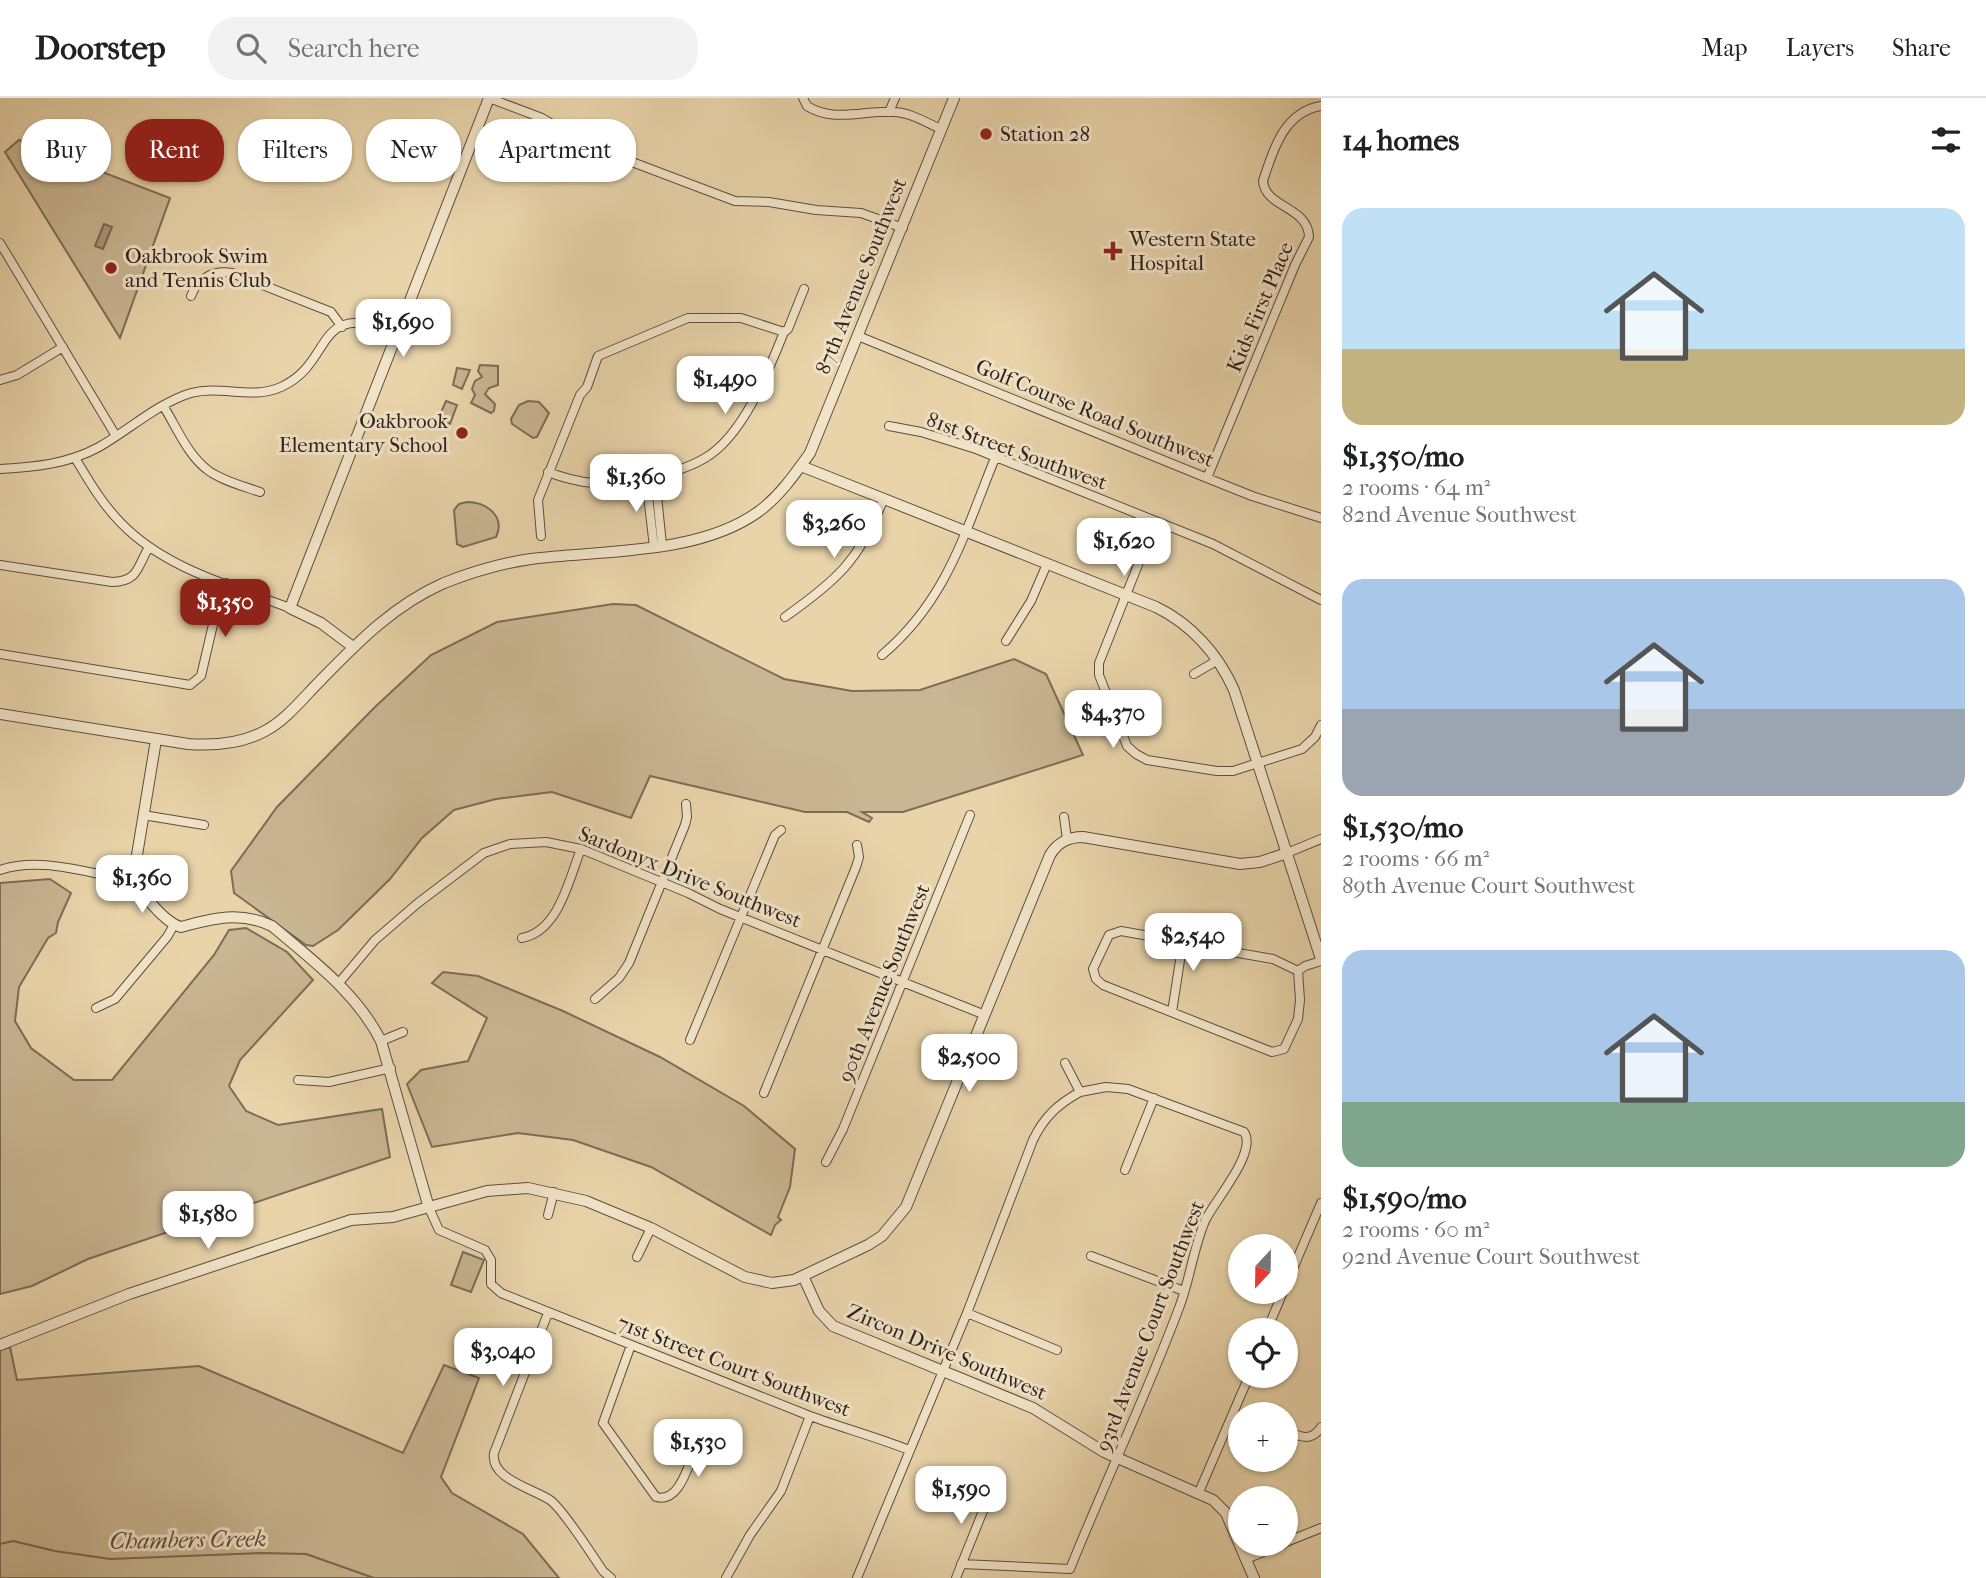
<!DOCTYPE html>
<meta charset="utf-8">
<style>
:root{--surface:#fff;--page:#f2f2f2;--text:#202124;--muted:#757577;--line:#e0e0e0;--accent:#8f2418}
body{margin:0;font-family:"IM FELL French Canon",serif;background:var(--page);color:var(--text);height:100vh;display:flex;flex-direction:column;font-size:26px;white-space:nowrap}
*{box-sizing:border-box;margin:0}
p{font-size:23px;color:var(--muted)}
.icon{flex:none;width:38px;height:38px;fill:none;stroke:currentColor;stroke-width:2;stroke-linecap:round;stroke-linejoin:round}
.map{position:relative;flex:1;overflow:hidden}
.panel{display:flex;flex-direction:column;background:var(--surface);width:665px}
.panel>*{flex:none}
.banner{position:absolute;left:21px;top:21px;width:665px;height:63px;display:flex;gap:14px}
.needle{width:46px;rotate:202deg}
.fabs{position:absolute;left:1228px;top:1136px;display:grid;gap:14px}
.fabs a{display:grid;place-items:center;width:70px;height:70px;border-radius:50%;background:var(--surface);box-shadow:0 2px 5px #0004;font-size:35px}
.price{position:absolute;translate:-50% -60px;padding:0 16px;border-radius:14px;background:#fff;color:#222;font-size:23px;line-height:46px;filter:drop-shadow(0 2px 4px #0008)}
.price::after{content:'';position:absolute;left:50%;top:42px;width:21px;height:16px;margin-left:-10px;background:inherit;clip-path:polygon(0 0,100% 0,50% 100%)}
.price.active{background:var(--accent);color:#fff}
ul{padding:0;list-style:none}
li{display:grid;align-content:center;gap:14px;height:371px;padding:0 21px}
li span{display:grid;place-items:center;height:217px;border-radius:21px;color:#555}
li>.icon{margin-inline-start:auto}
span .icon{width:126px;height:126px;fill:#fffc;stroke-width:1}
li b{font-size:30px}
h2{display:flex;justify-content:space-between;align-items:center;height:84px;padding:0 21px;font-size:30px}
.tag{padding:0 24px;border-radius:28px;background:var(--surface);box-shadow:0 2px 5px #0004;font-size:24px;line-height:63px}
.tag.active{background:var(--accent);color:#fff}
header{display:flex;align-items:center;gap:42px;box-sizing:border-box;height:98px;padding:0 35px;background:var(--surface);border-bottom:2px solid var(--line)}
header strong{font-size:33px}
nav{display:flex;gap:38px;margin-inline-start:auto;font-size:24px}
.search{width:490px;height:63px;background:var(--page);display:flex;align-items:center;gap:18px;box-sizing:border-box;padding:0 24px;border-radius:28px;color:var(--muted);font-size:26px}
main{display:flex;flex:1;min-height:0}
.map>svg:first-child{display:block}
.green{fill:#c9b692;stroke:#7c6c58;stroke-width:2}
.water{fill:#a9977a;stroke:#786855;stroke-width:2}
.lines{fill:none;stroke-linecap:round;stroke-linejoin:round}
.stream{stroke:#786855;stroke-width:2}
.minor-casing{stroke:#5d4e40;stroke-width:10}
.tertiary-casing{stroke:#5d4e40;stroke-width:12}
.minor{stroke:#f1e3c8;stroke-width:8}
.tertiary{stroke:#f1e3c8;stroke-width:10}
.poi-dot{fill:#8f2418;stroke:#f1e3c8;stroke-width:2.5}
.labels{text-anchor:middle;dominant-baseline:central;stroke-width:6;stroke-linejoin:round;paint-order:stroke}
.poi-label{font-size:21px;fill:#2e211d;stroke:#f1e3c8;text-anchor:start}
.street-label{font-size:21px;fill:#2e211d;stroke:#f1e3c8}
.water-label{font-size:23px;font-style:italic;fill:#594a3e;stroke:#f1e3c8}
</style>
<header>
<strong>Doorstep</strong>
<div class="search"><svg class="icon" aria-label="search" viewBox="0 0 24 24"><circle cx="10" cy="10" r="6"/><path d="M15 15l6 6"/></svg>Search here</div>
<nav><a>Map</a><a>Layers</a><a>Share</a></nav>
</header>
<main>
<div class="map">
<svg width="1321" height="1480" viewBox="0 0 1321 1480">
<rect width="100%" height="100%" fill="#e9d4aa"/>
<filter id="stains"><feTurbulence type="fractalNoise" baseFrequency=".00286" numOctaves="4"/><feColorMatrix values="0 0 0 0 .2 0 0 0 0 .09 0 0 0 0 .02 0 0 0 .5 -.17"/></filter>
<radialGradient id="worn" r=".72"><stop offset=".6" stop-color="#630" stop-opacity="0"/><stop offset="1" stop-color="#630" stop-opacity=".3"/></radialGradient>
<path class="green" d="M19,42L170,100L120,240L5,54Z
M480,267L498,268V287L489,290L485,296L495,306L494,313L491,315L471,305L475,297L472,291L475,283L482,279L478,273Z
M457,270L470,272L462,291L453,287Z
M446,303L457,307L450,326L438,321Z
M528,303L539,304L549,315L537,339L533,340L512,326L511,321L519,307Z
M467,404C486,404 506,418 496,439L463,449L457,446L454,412L459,406Z
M613,506L636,507L784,581L852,593L920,592L1014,561L1046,576L1083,657L903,714H862L872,720L869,724L847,714H805L650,678L631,720L552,694L496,701L454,712L422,740L390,781L338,832L313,848L306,847L234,795L231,773L277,709L375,609L431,557L497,524Z
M50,781L71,795L58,824L56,835L48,840L19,889L15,923L31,950L74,982H112L214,857L229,832L246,830L287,854L313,882L240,962L229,988L246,1013L278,1027L382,1011L390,1059L88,1161L32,1188L0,1196V785Z
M443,874L478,878L563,913L660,959L744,1008L795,1051L790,1089L778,1119L781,1122L775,1127L771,1137L651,1069L573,1042L518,1035L432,1049L407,986L421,972L468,963L487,920L432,885Z
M463,1154L484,1162L471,1194L451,1187Z
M10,1249L17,1282L199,1268L403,1355L444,1267L479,1280L441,1379L452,1395L523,1436L559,1480H0V1252Z"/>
<path class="water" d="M104,126L112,129L103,151L95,148Z"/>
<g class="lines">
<path class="stream" d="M0,1446L13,1443L55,1453L110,1461L262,1455L306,1456L374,1480"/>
<defs>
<path id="minor" d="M489,0L542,20L587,47L735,103L769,104L816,112L861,115L903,130
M803,0L807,8C834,25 865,12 894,14C909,14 927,25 941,31
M889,14L895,0
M0,145L116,338
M191,198C198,180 213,172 232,175L331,214L342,229
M858,238L1207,380L1252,398L1321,420
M0,282L17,277L63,249
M164,309C177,330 188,358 209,373C223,383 243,388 260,394
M889,328L921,334L976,351L1213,446L1321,502
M75,360C89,383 102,406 122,426C166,471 232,488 290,510
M0,371C35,369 68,366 99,349C129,332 158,305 191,295C221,287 252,302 281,289C336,264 311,201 397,234
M548,374C582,387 602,387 638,382C660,378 685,372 705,360C743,338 768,274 784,234L788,231L804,191
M655,378L662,447
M646,380L654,449
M1207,380L1295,167L1309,139C1308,108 1265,110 1263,83C1273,52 1284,14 1321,8
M1155,424L1099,565V577L1127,648L1136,656L1147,662L1217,673H1233L1302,651L1315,639L1321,627
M541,438L538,402L580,297L587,289L598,258L688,220H741L784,234
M0,467L112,484C139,483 137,469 149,449
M785,519C836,483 860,462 883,402
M1006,543L1031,503L1047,466
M0,556L190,587L201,578L218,505L226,485
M882,557C947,502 964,436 995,360
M1194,576L1218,562
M143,717L204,727
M1064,719L1067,741
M1287,755L1321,741
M0,772C44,757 92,778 136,782
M522,840C559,833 569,781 581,751
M1227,853L1273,861L1298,873
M338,886L375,842L418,805L484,755L510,746L546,744L581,751L688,795L720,811L985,917
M595,901L619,880L629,865L685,727L687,719L686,706
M96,910L115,901L167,839L174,827
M1172,914L1181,856L1178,847L1171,842L1121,833L1109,837L1093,871L1096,881L1103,887L1272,954L1284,951L1298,921L1300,902L1298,873L1305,868L1321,863
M690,942L775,737L781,732
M381,943L403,934
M298,982L329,984L391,970
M764,995L856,769L859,759L857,747
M826,1064L843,1031L970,717
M1125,1072L1154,1000
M429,1110L439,1132L485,1152L491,1162V1186L501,1195L810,1318C843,1330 876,1339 909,1352
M548,1117L554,1094
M1091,1158L1184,1193
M637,1159L651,1130
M1286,1187L1321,1105
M548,1215L494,1355C490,1381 532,1390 550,1402C563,1411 592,1457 603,1473L611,1480
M967,1215L1057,1252
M1267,1232L1283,1194
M631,1247L603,1325L656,1399C679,1405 687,1370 695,1353L697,1346L695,1337
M1286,1333C1300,1339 1312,1344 1321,1329
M1199,1394L1249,1278
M1286,1444L1321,1430
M1246,1461L1283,1446
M961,1466L1070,1471C1105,1384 1146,1298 1179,1210C1190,1182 1193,1151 1205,1123C1214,1103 1258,1054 1244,1034L1128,991L1106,989L1080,994L1065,965
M726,1480L750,1437L781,1393L810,1318
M857,1480L967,1215L1033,1042C1044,1019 1058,1006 1080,994
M956,1480L985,1408L997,1398"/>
<path id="tertiary" d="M801,368L1156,509C1191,526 1218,556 1234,592L1321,861
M353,549L321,525L290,510L489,0
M0,616L188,646C215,648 241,646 265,633C286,622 303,600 320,583C358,544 394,507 444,485C472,474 502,465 531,461C602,452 698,457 758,414C779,399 795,376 810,355L954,0
M156,642L136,763C135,768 135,774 136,780C140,796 166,825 181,829C214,820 240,813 272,828C312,862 357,895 381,943L429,1110
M803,1178L819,1213L833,1228L1033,1310L1104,1354L1213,1402L1226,1415L1254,1480
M0,1247L129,1196L351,1122L393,1119L487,1093L528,1090L586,1103L651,1130L745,1179L772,1185L794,1182L868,1147L882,1138L906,1109L1050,757C1058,744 1068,739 1083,739L1240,766L1260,764L1287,755"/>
</defs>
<use href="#minor" class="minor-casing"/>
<use href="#tertiary" class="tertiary-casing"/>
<use href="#minor" class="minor"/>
<use href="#tertiary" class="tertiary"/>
</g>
<g class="poi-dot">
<circle cx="986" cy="36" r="7"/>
<path d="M1109.5 142.5h7v7h7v7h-7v7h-7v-7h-7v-7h7z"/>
<circle cx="111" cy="170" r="7"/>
<circle cx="462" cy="335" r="7"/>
</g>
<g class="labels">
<g class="poi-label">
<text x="1000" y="36">Station 28</text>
<text x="1129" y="141">Western State<tspan x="1129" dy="24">Hospital</tspan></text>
<text x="125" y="158">Oakbrook Swim<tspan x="125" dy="24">and Tennis Club</tspan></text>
<text x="448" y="323" text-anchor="end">Oakbrook<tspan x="448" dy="24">Elementary School</tspan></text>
</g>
<g class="street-label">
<text transform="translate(861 178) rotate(-68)">87th Avenue Southwest</text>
<text transform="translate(1260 209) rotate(-67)">Kids First Place</text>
<text transform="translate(1095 315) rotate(22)">Golf Course Road Southwest</text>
<text transform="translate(1017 353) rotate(20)">81st Street Southwest</text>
<text transform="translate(690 779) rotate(22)">Sardonyx Drive Southwest</text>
<text transform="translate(884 885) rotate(-68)">90th Avenue Southwest</text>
<text transform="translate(1150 1228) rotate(-69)">93rd Avenue Court Southwest</text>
<text transform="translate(947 1254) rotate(23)">Zircon Drive Southwest</text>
<text transform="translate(734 1268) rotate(21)">71st Street Court Southwest</text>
</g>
<g class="water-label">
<text transform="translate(188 1442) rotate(-1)">Chambers Creek</text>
</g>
</g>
<rect width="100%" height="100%" filter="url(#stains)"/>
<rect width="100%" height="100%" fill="url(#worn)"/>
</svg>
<div class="fabs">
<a><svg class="needle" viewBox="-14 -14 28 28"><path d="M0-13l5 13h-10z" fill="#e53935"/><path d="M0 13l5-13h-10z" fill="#757577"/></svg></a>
<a><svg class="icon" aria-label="locate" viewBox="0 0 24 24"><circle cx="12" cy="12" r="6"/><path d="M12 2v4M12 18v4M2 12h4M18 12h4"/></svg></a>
<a>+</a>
<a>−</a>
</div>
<b class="price" style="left:403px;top:261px">$1,690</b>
<b class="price" style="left:725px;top:318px">$1,490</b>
<b class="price" style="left:636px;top:416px">$1,360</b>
<b class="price" style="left:834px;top:462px">$3,260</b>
<b class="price" style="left:1124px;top:480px">$1,620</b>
<b class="price active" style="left:225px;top:541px">$1,350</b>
<b class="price" style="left:1113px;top:652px">$4,370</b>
<b class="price" style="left:142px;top:817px">$1,360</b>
<b class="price" style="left:1193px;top:875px">$2,540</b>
<b class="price" style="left:969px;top:996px">$2,500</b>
<b class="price" style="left:208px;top:1153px">$1,580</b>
<b class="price" style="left:503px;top:1290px">$3,040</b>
<b class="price" style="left:698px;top:1381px">$1,530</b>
<b class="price" style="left:961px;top:1428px">$1,590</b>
<div class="banner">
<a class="tag">Buy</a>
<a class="tag active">Rent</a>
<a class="tag">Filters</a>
<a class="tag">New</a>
<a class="tag">Apartment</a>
</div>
</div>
<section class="panel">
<h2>14 homes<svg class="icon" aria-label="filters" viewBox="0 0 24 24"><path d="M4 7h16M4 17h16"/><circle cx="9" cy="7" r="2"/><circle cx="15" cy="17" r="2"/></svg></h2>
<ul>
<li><span style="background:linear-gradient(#bfe0f5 65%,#c2b280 0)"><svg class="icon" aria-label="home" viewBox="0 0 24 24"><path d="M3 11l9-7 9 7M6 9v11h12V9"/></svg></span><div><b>$1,350/mo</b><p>2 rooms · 64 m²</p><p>82nd Avenue Southwest</p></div></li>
<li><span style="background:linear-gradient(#a9c7e8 60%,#9aa5b1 0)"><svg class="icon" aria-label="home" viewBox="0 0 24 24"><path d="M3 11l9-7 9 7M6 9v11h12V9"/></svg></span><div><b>$1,530/mo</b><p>2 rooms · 66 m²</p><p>89th Avenue Court Southwest</p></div></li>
<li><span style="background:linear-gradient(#a9c7e8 70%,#7fa58c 0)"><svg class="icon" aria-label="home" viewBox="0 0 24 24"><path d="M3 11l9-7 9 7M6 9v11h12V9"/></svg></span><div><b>$1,590/mo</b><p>2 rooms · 60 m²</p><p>92nd Avenue Court Southwest</p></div></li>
</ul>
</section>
</main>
